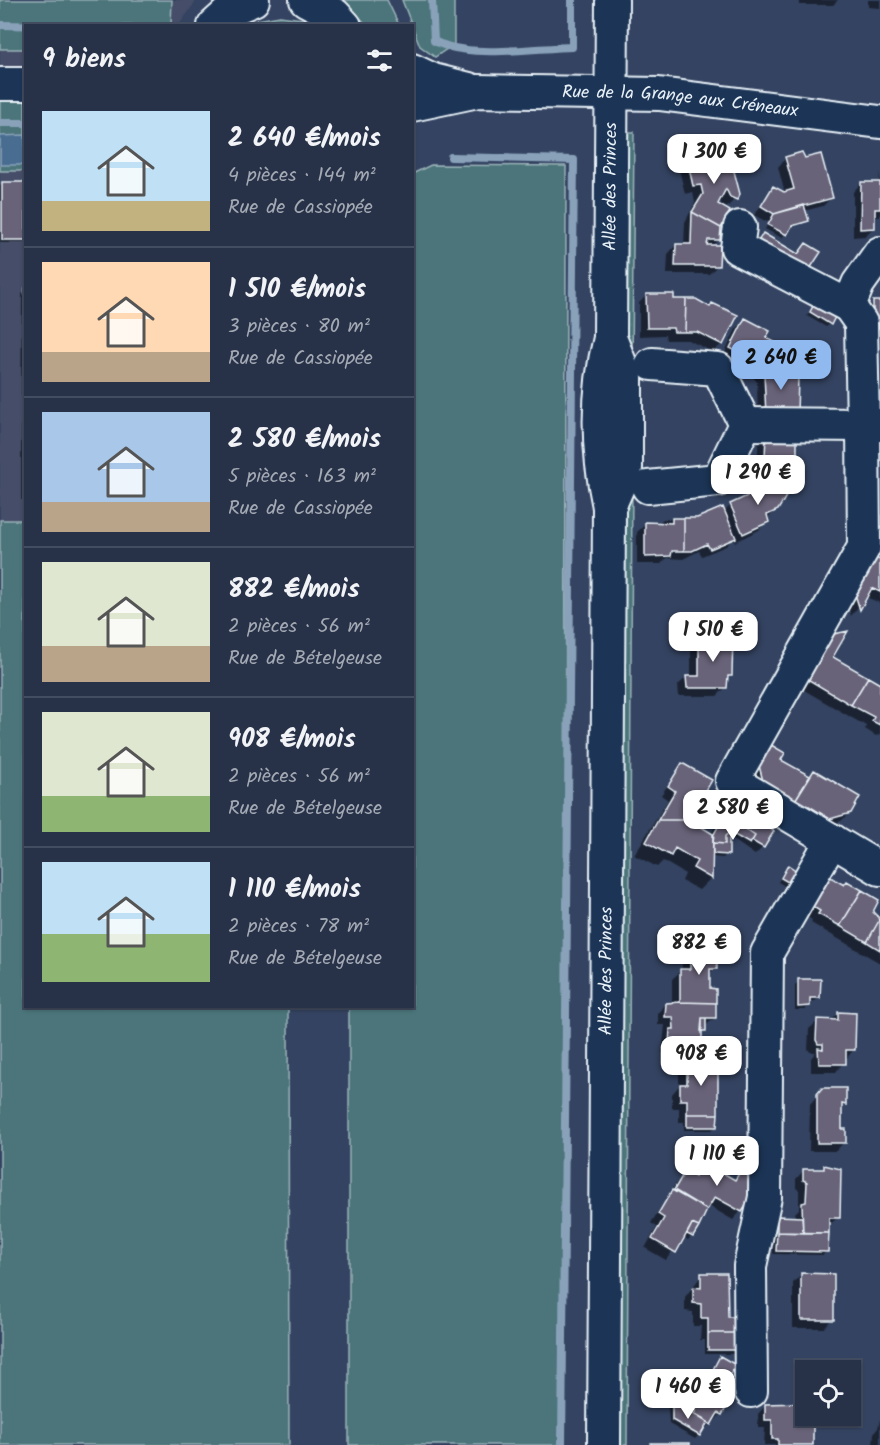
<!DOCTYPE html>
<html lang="fr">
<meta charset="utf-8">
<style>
:root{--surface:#273249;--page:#2f3a50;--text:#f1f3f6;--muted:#a4aab4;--line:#434d61;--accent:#90b9f0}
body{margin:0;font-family:Kalam,sans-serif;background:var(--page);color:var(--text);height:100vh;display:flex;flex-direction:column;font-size:22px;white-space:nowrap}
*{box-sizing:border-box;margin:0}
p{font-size:20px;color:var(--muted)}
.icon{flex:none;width:33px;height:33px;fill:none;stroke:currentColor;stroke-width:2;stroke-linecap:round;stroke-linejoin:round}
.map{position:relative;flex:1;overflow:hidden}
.details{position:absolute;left:24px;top:24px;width:390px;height:984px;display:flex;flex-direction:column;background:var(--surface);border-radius:0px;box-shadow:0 2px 4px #0004,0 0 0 2px var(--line)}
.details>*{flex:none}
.buttons{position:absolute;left:795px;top:1360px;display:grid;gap:12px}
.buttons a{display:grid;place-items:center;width:66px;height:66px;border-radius:0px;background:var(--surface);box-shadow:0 2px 4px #0004,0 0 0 2px var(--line);font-size:30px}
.price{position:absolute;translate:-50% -51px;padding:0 14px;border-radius:12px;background:#fff;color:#222;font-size:20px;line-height:39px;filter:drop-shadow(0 2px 3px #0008)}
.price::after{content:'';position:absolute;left:50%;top:36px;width:18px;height:14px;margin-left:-9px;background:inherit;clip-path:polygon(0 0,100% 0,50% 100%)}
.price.active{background:var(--accent);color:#111}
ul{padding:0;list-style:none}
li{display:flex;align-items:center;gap:18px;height:150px;padding:0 18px}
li+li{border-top:2px solid var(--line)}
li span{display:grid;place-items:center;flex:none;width:168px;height:120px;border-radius:0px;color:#555}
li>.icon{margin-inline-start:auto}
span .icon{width:72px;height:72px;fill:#fffc;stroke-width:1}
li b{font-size:26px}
h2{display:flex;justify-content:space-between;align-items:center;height:72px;padding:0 18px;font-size:26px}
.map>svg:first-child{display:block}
.built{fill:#444d68}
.green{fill:#4c757a;stroke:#9ab3b9;stroke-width:1.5}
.water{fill:#4a6d91;stroke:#89a2ba;stroke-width:1.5}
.shadow{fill:#0007;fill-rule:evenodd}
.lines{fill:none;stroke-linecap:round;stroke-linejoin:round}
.stream{stroke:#89a2ba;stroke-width:8}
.building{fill:#696479;stroke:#e8f1f8;stroke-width:1.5}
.minor-casing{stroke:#e8f1f8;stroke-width:36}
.minor{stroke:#1d3557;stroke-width:32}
.labels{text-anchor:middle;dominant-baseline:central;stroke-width:6;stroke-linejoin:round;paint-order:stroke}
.street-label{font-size:18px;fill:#e8f1f8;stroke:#1d3557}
</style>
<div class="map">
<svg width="880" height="1445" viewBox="0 0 880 1445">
<rect width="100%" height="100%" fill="#344361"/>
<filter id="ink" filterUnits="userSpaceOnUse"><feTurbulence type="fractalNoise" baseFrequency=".0167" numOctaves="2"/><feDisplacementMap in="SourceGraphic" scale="12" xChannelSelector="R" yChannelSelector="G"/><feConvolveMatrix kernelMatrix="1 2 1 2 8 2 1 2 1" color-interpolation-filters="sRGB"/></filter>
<g filter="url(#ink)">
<path class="built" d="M0,0H197L179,25L26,26L25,520H0Z"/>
<path class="green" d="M0,0H172L171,25L26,26L25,49H0Z
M343,0H387L399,25H367Z
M402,0H454V44L435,57L420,46Z
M280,16L302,19L315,25H247L257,20Z
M0,99H25V171H0Z
M623,132H634L632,370L621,346Z
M431,165L566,166L565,1445H349V1007L412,1006V174Z
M632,478L627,1445H618L621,506Z
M0,520H25L26,1006L288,1007L289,1445H0Z"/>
<path class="water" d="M25,135V165H0V136Z"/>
<path class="shadow" d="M799,0H838L833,5H799Z
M868,0H880V8L868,7Z
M728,153L735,199L725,209L718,240L712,246L718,265L709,274H667L668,254L676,245L684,246L685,222L695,203L693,192L685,194L679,169L688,160ZM719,199L724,209L716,204Z
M786,158L832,197L823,206L804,211L807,221L788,229L782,238L765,229L770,220L765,221L754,215L774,188L785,194L778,167Z
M880,172V217H874L873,228L865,236L853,237V192L861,183H879Z
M3,183H26V243H0V186Z
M26,290V395H21L22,294Z
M647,295L709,308L712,304L722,344L713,352L688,340H666L665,335L639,336V303Z
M873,303H880V336H865V311Z
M815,304L830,324L826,327L807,316Z
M745,320L764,339L786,377L758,423L757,382L747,369L723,357L736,329Z
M25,415L26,500H21V419Z
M767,437L795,474L787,483L776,509L759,530L735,542L733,539L726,546L702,556L699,551L683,559L667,558L661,564H637V532L646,524L659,523L663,519L697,520L724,512L731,505L751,496L758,486V445Z
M880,562V603L866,597L851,616L847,601Z
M699,638L730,675L726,679V687L717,696H679L678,685L687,677H691V646Z
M831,657L880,686V734L876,736L865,729L866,726L797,686Z
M779,761L808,777L814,772L850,812L841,821L821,827L756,794L749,768Z
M682,765L686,821L711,834L724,810L733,801L762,826L763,847L755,855L729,837L727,854L723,858L711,857V878L699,890L682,881L685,874L663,861L657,867L634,855L668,800L661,795Z
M785,871L798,873L788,888L778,882Z
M819,886H843L880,918V963L811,923L812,920L803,914Z
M685,934L715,968L709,974L715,1018L705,1026L700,1035V1045L692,1053H662L665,1025H658V1013L666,1004H672V979L682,970V957L688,950H682V937Z
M799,981L819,998L815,1001L809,1002L805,1010H795V985Z
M838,1014L854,1049L836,1072H811V1058L816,1052H810L808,1049L809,1029L818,1021H831Z
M688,1060L716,1126L712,1130H684V1122H679V1108H672V1094L679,1086V1068Z
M823,1089L845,1104L841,1108V1131L844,1142L836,1151H809L810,1104Z
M704,1164L733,1181L743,1169L741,1211L733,1220L709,1206L692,1236L688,1240L683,1237L666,1260L645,1248L657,1227L651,1223L677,1182L685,1173L692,1178L696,1172L689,1183L692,1184L700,1171H697Z
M824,1167L839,1217L827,1226V1251L823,1255L773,1254L774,1222L778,1218H795V1213L799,1209V1190L796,1188V1179L804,1170L820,1171Z
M702,1275L726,1318L737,1350L733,1354H705V1340H700L701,1326H693V1312L685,1311V1297Z
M802,1275L832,1319L824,1328H793V1283Z
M720,1358L723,1384L721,1414L713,1423L707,1420L709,1425L695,1439L669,1424L668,1407L672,1404L691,1415L697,1404L686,1398L696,1382L704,1373L707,1375Z
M766,1405L800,1421L811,1445H764L765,1428H758V1414Z
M880,1419V1445H873L874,1433L878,1428Z"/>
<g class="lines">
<path class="stream" d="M432,0L434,41C469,59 532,48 572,47V0
M0,25L53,26
M0,123H26
M451,157L574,160L562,1445"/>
</g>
<path class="building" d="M729,152L740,194L737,200L730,197L726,189L718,204L730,211L721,228L692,212L703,194L701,185L693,186L687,159Z
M802,152L805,158L821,154L833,198L774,214L761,206L773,186L784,192L794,189L785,157Z
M2,182H26V240H2Z
M861,182H880V209H875V228L860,229Z
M804,205L809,221L792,226L787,235L768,225L774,214Z
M692,212L721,228L720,240H708L707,245H720L719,266H675L676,244H691Z
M763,233L798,254L806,243L821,252L806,275L754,249Z
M25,288H26V392H25Z
M646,294H674V299H686L685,332H674L673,328H647Z
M686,299H696L710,307L712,303L738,315L723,345L697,332H685Z
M873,301H880V328H873Z
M815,302L836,315L831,325L810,312Z
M745,318L770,331L766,338L779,344L788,359L764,374L755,361L730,348Z
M788,359V376H798L797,415H766L764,374Z
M24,413H26V497H24Z
M766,435L797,436V475H788V493L764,478Z
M764,478L788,493L778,510L767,515L769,522L743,534L730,504L754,493Z
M723,507L736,538L710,549L707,544L692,551H684V518H697Z
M672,518H684V551H672L671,556L645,557V522L672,523Z
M874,557L880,560V592L872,588L860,610L854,591Z
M848,631L833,657L868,677L851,705L804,677L829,635Z
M699,636H733L732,676H728L727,688H687L686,676H699Z
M868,677L880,684V725L872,721L874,717L851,705Z
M766,742L785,753L781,760L810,776L794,802L764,785L757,758Z
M682,763L712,780L689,820H658L675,791L668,786Z
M814,770L860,797L851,813L830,819L809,806L806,809L794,802Z
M733,800L767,819L764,825L774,831L764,848L752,841L755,836L739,825L725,836V844L713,843L714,834Z
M658,820H690L713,834L712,879L693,868L697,861L675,848L671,856L646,842Z
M739,825L755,836L750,844L733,834L729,839V855L713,854V843L725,844V836Z
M788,865L800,873L793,885L781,878Z
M827,875L844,885L847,881L862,890L840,926L818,914L820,911L810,905Z
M862,890L879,900L873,912L880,919L867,942L840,926Z
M880,919V950L867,942Z
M685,932H692V947H685Z
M692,932L717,933V947H692Z
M690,947H717V969H710V988L716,989V1003L680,1002V969H690Z
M798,979H821L820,998H810V1006L798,1007Z
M680,1002L716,1003V1018H702V1046L669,1045L670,1029H674L673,1017H665L666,1003Z
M838,1012L856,1013L855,1050H846V1064H819L818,1048L823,1049V1044H818L816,1040L817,1019L838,1020Z
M702,1018H706V1031H701Z
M687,1058L718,1059V1114H687V1100H680V1084H687Z
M822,1088H846V1105L842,1104V1129H846V1143H817V1094Z
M687,1114H718L717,1127H687Z
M704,1162L735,1180L743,1167L755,1175V1191L742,1212L715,1197L707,1210L674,1190L685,1171L695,1177Z
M824,1165L841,1169L840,1218H829V1233H803L802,1203L806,1202L807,1182L803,1180V1169H824Z
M672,1190L707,1210L699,1227L692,1224L676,1253L652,1239L664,1218L658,1214Z
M777,1216L802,1217L803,1233L777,1232Z
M692,1224L699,1227L693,1237L687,1234Z
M777,1232L829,1233L828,1252L776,1251Z
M701,1273H727L728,1317H739L738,1333H708V1318H701V1304L693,1303V1287L701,1288Z
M801,1273L834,1274V1320H801Z
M708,1333H738L739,1350H708Z
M720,1356L736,1365L725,1384L732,1388L722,1405L726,1408L722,1415L718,1413L711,1425L694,1414L704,1395L694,1389L704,1371L710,1375Z
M672,1402L708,1422L700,1436L672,1420Z
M802,1403V1420L813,1419V1445H778V1439H772V1420H765V1404Z
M651,1443H690V1445H651Z"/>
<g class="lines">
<defs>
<g id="minor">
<path d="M306,0L335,15L345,26"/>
<path d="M214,26L234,8L253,0"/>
<path d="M412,70L433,80L469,89"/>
<path d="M0,84H26"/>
<path id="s1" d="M412,105L478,91L659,94L880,122"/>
<path d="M740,227L737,248L849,306"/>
<path d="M745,424L863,425L861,323L849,306L858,284L880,253"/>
<path d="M880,425H863L864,547L732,781L880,869"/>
<path d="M648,487L718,480L745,424L718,369L652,364"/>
<path d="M609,507L626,468V378L610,338"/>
<path d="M751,1391L750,1266L765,1197L767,953L832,840"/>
<path id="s2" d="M604,1445L609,507C597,451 596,392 610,338L612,0"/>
</g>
</defs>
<use href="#minor" class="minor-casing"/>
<use href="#minor" class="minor"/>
</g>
</g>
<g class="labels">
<g class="street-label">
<text stroke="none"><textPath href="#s1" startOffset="270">Rue de la Grange aux Créneaux</textPath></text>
<text stroke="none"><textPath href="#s2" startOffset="1260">Allée des Princes</textPath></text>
<text stroke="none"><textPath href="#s2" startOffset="474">Allée des Princes</textPath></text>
</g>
</g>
</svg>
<div class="buttons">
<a><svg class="icon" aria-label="locate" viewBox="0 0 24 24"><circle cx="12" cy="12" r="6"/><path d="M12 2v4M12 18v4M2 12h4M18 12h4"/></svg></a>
</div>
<b class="price" style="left:714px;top:185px">1 300 €</b>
<b class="price active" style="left:781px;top:391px">2 640 €</b>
<b class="price" style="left:758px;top:506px">1 290 €</b>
<b class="price" style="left:713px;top:663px">1 510 €</b>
<b class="price" style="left:733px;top:841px">2 580 €</b>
<b class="price" style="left:699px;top:976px">882 €</b>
<b class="price" style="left:701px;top:1087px">908 €</b>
<b class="price" style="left:717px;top:1187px">1 110 €</b>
<b class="price" style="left:688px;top:1420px">1 460 €</b>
<section class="details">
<h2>9 biens<svg class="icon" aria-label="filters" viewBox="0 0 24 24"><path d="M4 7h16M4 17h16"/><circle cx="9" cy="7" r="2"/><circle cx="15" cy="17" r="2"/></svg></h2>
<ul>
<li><span style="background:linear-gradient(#bfe0f5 75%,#c2b280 0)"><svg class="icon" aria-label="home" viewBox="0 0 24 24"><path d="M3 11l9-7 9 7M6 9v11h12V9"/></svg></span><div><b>2 640 €/mois</b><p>4 pièces · 144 m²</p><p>Rue de Cassiopée</p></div></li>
<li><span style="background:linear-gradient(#ffd9b3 75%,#b9a48a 0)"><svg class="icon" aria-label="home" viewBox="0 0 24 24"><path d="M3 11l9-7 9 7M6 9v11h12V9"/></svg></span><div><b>1 510 €/mois</b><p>3 pièces · 80 m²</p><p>Rue de Cassiopée</p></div></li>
<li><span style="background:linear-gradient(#a9c7e8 75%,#b9a48a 0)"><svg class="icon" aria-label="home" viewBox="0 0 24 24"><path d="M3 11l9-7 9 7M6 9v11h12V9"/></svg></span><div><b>2 580 €/mois</b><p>5 pièces · 163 m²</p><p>Rue de Cassiopée</p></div></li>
<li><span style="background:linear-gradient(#dfe7d0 70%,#b9a48a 0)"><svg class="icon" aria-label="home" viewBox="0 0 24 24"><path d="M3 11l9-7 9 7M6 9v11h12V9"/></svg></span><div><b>882 €/mois</b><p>2 pièces · 56 m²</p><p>Rue de Bételgeuse</p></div></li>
<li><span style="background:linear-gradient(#dfe7d0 70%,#8fb573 0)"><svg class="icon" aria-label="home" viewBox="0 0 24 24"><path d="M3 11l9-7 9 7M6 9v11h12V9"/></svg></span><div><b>908 €/mois</b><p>2 pièces · 56 m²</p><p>Rue de Bételgeuse</p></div></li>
<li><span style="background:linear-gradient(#bfe0f5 60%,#8fb573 0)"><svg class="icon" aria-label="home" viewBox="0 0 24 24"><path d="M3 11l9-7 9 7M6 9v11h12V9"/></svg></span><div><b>1 110 €/mois</b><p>2 pièces · 78 m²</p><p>Rue de Bételgeuse</p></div></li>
</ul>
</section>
</div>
